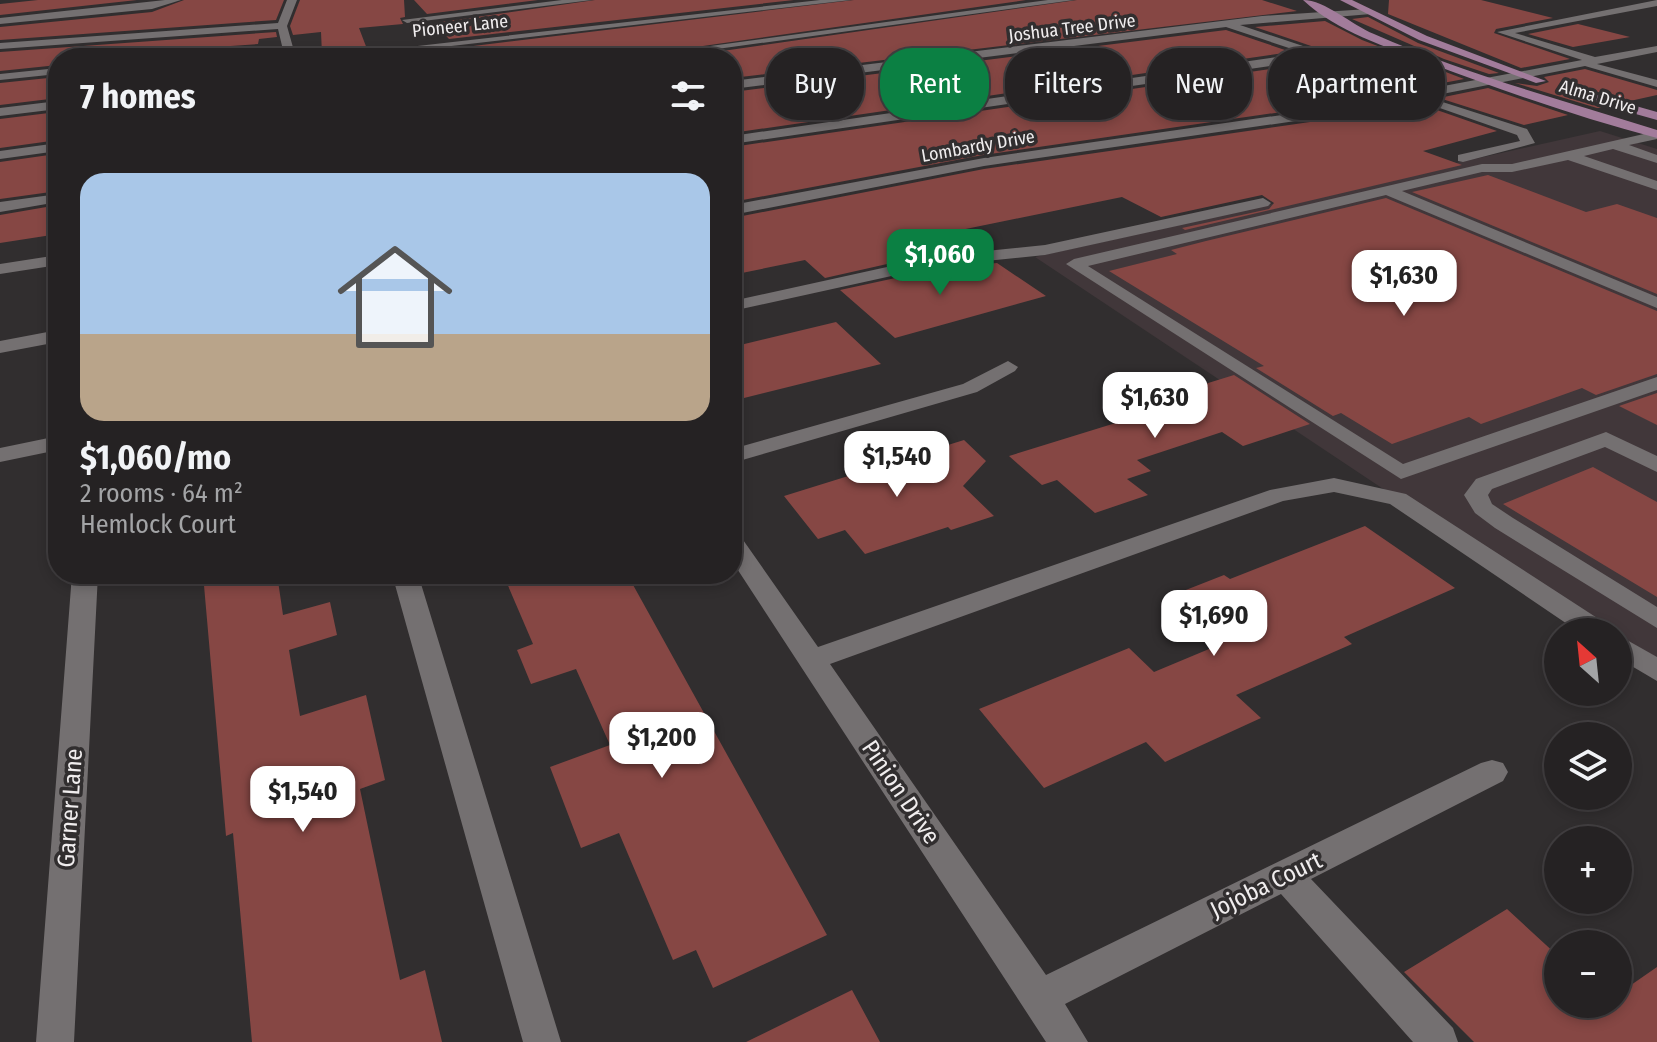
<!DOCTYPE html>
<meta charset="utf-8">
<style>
:root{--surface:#252223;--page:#2d2a2b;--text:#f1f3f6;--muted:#a3a4a6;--line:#423f41;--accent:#0b8043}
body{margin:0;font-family:"Fira Sans Condensed",sans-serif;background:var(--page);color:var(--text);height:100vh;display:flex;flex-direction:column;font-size:30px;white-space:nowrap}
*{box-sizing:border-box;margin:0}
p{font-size:26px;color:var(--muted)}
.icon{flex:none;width:44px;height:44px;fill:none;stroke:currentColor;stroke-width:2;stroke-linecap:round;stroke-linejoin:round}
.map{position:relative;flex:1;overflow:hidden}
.drawer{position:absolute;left:48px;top:48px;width:694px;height:536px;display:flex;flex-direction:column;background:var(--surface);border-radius:32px;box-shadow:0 4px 12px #0003,0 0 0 2px var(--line)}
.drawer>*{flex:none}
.guide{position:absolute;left:766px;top:48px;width:760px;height:72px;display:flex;gap:16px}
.needle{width:52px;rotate:333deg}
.controls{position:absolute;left:1544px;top:618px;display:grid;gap:16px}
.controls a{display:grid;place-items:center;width:88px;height:88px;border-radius:50%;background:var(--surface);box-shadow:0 4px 12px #0003,0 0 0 2px var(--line);font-size:40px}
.price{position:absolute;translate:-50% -68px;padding:0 18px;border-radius:16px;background:#fff;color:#222;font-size:26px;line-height:52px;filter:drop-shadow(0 2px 4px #0008)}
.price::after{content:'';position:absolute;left:50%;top:48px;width:24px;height:18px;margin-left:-12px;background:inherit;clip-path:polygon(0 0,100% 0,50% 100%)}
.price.on{background:var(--accent);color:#fff}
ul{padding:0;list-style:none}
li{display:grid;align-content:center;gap:16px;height:424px;padding:0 32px}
li span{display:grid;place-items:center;height:248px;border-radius:24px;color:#555}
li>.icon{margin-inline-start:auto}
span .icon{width:144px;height:144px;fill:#fffc;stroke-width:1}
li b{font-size:34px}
h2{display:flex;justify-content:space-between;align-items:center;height:96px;padding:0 32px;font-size:34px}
.tag{padding:0 28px;border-radius:32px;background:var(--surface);box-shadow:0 4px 12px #0003,0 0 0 2px var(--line);font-size:28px;line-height:72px}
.tag.on{background:var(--accent);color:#fff}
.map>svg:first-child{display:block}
.built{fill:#41373a}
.building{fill:#864744}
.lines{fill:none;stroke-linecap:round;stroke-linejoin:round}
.minor{fill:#747071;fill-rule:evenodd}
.major{fill:#a27c9b;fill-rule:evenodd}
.labels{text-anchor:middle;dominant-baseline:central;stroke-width:7;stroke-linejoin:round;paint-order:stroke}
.far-street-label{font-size:18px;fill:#f0edee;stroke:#312e2f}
.near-street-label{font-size:24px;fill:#f0edee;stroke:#312e2f}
</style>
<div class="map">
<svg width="1657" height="1042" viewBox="0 0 1657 1042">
<rect width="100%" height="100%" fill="#312e2f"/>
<path class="built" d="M1600,131L1657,149V671L1618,645V632H1598L1035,257Z"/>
<path class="building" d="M38,0H137L0,15V4Z
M184,0H284L276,20L0,40V27L152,12Z
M300,0H404L405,17L400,18L403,24L359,28L367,49L322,54L321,32L293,35L290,26Z
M414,0H538L427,14Z
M595,0H794L449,39L434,23Z
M854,0H1026L619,58H465L457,48Z
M1077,0H1262L1297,11L732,78V58H674Z
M1389,0H1481L1553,18L1496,29L1494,33L1570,59L1521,68L1388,14Z
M1368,17L1418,43L1499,73L1489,74L1444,59L1352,19Z
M1325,21L1362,40L1464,79L1316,107L983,155L732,202V147L1305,64L1317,56V48L1255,27Z
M1578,24L1630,37L1573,47L1528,34Z
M1226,30L1291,52L732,133V92Z
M276,32L277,37L259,39L258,44L58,58V65L0,71V52Z
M1585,69L1657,90V95L1630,101L1591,90L1584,92V102L1602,108H1597L1515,83L1537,86L1549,82L1544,77Z
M58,77V98L0,105V83Z
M1488,88L1541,106L1568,115L1524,125L1439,98Z
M1414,102L1497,131L1423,151L1462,165L1185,230L1182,228L1269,209L1274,203L1262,195L1161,217L1122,197L951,232L977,249L936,253L825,278L805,260L732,275V218L984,169L1317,121Z
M57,112L51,141L0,148V119Z
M49,155L46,168L58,166V191L0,199V162Z
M1488,175L1586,212L1617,204L1657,218V294L1412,192Z
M1386,198L1657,311V374L1596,395L1582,388L1481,424L1469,417L1392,444L1341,413L1333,416L1256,368L1264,366L1109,271L1177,254L1171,250L1206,241Z
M58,205V234L0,243V215Z
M997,263L1046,296L895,338L840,290L937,269Z
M836,322L881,364L732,401V347Z
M1234,375L1310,424L1243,446L1222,432L1137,460L1151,471L1127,479L1148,495L1095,513L1057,480L1042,485L1009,456L1148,413L1137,405Z
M1657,393V425L1619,406Z
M964,440L986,461L963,486L994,516L951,530L948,527L865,554L845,530L818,539L784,496Z
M1593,467L1657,502V597L1503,504Z
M1365,526L1455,588L1344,637L1352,644L1236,695L1261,718L1165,762L1146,742L1044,788L979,709L1129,648L1154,672L1221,644L1168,597L1224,575L1230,579Z
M203,574H277L283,615L330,602L337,635L289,650L300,716L366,695L385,780L360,789L400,980L425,970L442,1042H252L233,833L226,836Z
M503,574H627L827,935L713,988L696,950L673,960L619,833L581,848L550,767L610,745L576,669L531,684L517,650L533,644Z
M1507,909L1558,956V1004H1618V994L1657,967V1042H1474L1404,972Z
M852,990L880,1042H746Z"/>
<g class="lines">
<path class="minor" d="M165,0H181L152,9L0,24V18Z
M287,0H297L287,26L294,51L288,58H277L283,50L278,29L0,49V43L278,23Z
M562,0H592L407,23L402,20Z
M820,0H851L347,58H312Z
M1048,0H1074L652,58H622Z
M1657,0V6L1515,33L1595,57L1657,46V52L1597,64L1657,80V87L1585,66L1427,97L1527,129L1535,143L1463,162L1458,161V155L1520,141L1517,135L1414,99L1316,118L984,166L732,215V205L984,158L1316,110L1582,60L1497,32Z
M1368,9L1371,14L1240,25L1315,50V54L1305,61L732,144V136L1304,53L1226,27L732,89V81L1262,16Z
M58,68V74L0,80V74Z
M58,101V109L0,116V108Z
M1657,131V139L1629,145L1657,155V163L1613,149L1584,156L1657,181V190L1568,160L1512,172H1482L1402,191L1657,297V308L1386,195L1088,266L1403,464L1657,377V390L1401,479L1066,264L1074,259L1482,164H1512Z
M58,143V151L0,159V151Z
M58,194V202L0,212V202Z
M1263,198L1271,203L1268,206L1045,255L937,266L732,311V301L937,256L1045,245Z
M58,255V265L0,274V264Z
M58,330V342L0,353V341Z
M1008,361L1018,367L1015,371L977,392L732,463V449L963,384Z
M1606,432L1657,456V472L1605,447L1492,489L1488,495L1492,504L1513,518L1657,607V628L1495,528L1475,513L1464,495L1476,479Z
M58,436V450L0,462V448Z
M1334,478L1406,494L1608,625L1612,632H1579L1390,504L1334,492L1283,501L830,664L1046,975L1481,763L1492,760L1503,763L1508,772L1503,781L1311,879L1453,1028L1458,1042H1413L1281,894L1065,1004L1088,1042H1046L732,561V534L741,537L818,647L1270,490Z
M72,574H98L74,1042H36Z
M392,574H418L561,1042H523Z
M1618,635L1657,657V681L1618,658Z"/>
<path class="major" d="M1303,0C1325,0 1352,25 1374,34C1465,74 1562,100 1657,130V138C1580,118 1504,91 1429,63C1387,47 1337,32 1303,0Z
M1340,0H1352L1427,36L1546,81L1536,83L1419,40Z
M1590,93L1657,112V120L1586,100V94Z"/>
</g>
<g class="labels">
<g class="far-street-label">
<text transform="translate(460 26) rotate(-6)">Pioneer Lane</text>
<text transform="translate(1072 28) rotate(-7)">Joshua Tree Drive</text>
<text transform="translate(1598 97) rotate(17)">Alma Drive</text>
<text transform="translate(978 146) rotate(-10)">Lombardy Drive</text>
</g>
<g class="near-street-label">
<text transform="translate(901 792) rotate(56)">Pinion Drive</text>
<text transform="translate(70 808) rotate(-86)">Garner Lane</text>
<text transform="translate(1266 885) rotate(-26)">Jojoba Court</text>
</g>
</g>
</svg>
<div class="controls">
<a><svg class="needle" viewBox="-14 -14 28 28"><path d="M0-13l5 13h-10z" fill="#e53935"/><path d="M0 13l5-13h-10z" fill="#a3a4a6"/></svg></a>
<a><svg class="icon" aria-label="layers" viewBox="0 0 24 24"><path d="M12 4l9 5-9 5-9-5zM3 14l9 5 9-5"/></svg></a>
<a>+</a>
<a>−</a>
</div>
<b class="price on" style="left:940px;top:297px">$1,060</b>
<b class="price" style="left:1404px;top:318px">$1,630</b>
<b class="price" style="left:1155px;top:440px">$1,630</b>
<b class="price" style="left:897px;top:499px">$1,540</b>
<b class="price" style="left:1214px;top:658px">$1,690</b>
<b class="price" style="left:662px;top:780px">$1,200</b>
<b class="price" style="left:303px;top:834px">$1,540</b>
<div class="guide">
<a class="tag">Buy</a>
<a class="tag on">Rent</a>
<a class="tag">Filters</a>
<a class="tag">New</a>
<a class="tag">Apartment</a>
</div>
<section class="drawer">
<h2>7 homes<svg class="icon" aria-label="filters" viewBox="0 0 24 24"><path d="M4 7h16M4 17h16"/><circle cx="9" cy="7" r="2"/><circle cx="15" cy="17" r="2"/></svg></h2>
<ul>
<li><span style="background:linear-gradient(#a9c7e8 65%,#b9a48a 0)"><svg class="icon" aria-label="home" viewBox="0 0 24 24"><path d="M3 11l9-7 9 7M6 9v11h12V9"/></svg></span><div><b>$1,060/mo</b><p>2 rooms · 64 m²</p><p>Hemlock Court</p></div></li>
</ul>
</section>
</div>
